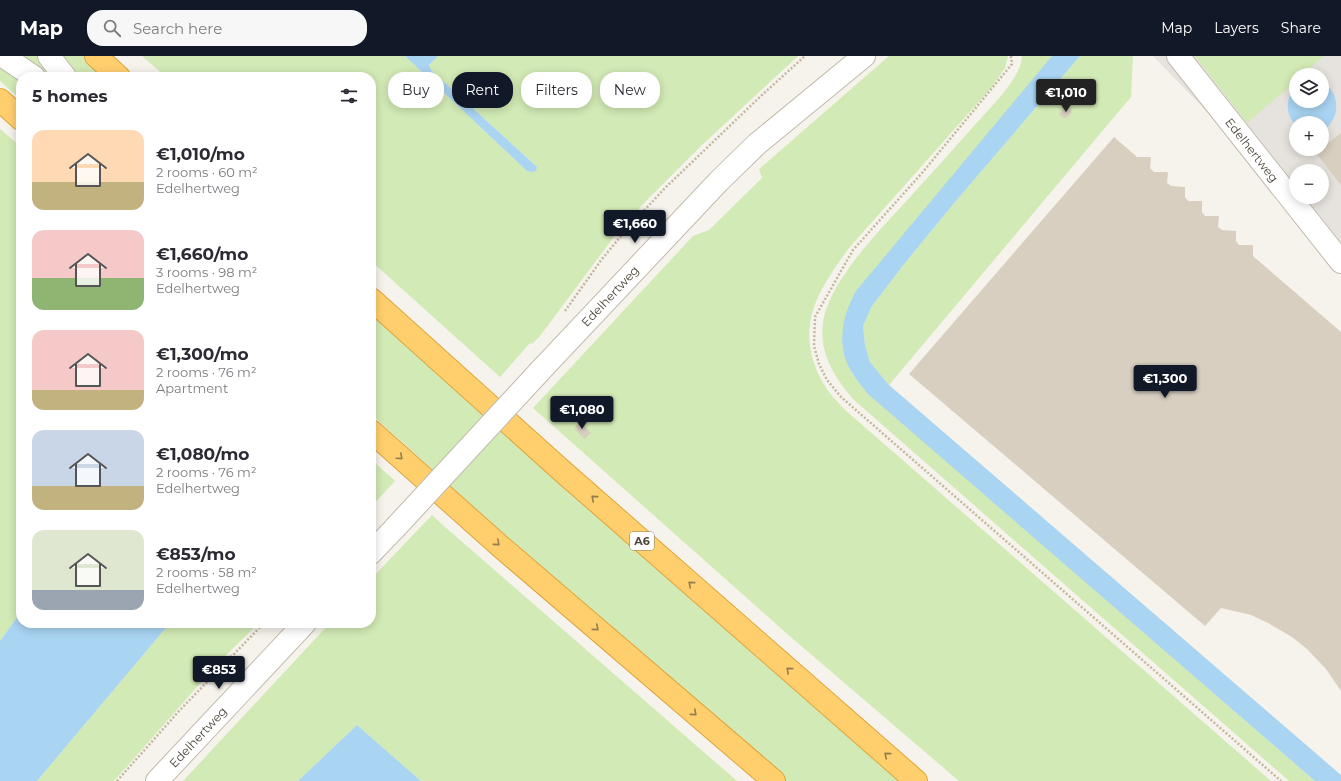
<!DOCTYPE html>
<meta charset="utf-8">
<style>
:root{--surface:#fff;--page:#f7f7f7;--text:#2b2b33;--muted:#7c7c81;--accent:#111827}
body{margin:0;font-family:Montserrat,sans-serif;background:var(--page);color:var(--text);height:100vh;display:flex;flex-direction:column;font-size:15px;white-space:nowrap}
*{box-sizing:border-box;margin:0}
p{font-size:13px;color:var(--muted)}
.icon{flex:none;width:22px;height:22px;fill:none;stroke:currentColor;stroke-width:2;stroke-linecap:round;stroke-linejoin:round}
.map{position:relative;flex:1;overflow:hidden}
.details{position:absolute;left:16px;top:16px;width:360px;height:556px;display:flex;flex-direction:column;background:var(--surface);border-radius:16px;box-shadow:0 2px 10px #0003}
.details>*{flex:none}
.banner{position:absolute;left:388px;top:16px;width:380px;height:36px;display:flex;gap:8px}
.controls{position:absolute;left:1289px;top:12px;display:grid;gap:8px}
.controls a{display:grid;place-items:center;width:40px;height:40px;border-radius:50%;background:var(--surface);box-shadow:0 2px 10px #0003;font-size:20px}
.price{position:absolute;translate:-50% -34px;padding:0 9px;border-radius:4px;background:var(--accent);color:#fff;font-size:13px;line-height:26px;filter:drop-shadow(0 1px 2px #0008)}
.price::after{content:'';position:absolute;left:50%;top:24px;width:12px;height:9px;margin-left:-6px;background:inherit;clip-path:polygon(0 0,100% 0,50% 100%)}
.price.active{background:#222;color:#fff}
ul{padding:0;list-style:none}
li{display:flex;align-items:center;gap:12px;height:100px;padding:0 16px}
li span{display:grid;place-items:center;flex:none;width:112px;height:80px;border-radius:12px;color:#555}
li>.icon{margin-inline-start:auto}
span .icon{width:48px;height:48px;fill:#fffc;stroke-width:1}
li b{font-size:17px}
h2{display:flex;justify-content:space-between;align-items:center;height:48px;padding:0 16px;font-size:17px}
.tag{padding:0 14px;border-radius:16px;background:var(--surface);box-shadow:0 2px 10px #0003;font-size:14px;line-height:36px}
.tag.active{background:var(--accent);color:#fff}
header{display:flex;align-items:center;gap:24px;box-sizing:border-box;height:56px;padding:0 20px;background:var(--accent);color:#fff}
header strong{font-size:19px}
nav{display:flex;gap:22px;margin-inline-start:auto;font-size:14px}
.search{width:280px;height:36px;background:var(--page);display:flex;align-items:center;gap:10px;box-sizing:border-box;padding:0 14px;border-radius:16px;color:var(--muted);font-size:15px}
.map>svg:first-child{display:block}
.industrial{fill:#e6e2dd;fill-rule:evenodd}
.green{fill:#d2eab5}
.water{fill:#a9d4f2}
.building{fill:#d8cfc1}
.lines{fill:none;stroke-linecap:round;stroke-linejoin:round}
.minor-casing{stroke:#c2bbae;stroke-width:24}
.highway-casing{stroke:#e0a43c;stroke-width:24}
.path{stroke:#c4b79f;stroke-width:2.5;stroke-dasharray:2 2;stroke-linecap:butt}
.minor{stroke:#fff;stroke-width:22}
.highway{stroke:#ffcf6e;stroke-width:22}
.minor-bridge-casing{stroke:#c2bbae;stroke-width:24;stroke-linecap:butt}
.minor-bridge{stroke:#fff;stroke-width:22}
.oneway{stroke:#937c4e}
.labels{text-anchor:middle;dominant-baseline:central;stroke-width:3.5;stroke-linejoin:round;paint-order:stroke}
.shield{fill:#fff;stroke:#817c74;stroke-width:1}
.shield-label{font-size:11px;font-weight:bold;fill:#4b4439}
.street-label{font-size:12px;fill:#4b4439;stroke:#fff}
</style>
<header>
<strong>Map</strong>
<div class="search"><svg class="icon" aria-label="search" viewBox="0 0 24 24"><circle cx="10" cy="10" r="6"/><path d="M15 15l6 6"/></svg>Search here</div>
<nav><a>Map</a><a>Layers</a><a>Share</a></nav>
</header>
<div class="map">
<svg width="1341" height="725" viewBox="0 0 1341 725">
<rect width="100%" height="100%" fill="#f6f3ec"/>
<path class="industrial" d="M1153,0H1341V194ZM1296,19H1322V45H1296ZM1296,67H1322V93H1296ZM1296,115H1322V141H1296Z"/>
<path class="green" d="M0,0H84L108,21H21V44L0,25Z
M142,0H405L527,115L532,116L537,111L431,14L429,9L438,0H798L701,90L646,145L616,178L540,280L532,288L530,287L500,321L371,205V21H166Z
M889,0H1008L1005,12L991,32L849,192C817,236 793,272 823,327C828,336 837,345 844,353L1271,725H959L785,576L533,352L693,180L709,174L762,122L759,113Z
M1022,0H1052L842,290L852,317L869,338L1315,725H1289L854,344C833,320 817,294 824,261C834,219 883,171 912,139C942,106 971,73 1001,40C1010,28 1021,16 1022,0Z
M1080,0H1133L1131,41L889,329L870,306L865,289L863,270L872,250L905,207L955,146Z
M1195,0H1324L1302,19H1296V25L1247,67Z
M0,73L21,91V556L0,585Z
M371,255L904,725H781L548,518L371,358Z
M371,403L395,425L371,451Z
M432,459L445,471L737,725H421L357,669L298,725H183L330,567H371V523Z
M170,567H259L220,605L114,725H37Z"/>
<path class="water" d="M405,0H438L429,9L431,14L537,111L536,115L532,116L527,115Z
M1052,0H1080L955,146L905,207L872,250L863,270L865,289L870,306L889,329L1341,719V725H1315L868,338C863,331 857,325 853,318C835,292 842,260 856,235Z
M1322,26C1341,36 1341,64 1322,75V67H1296V69C1285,58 1285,42 1296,32V45H1322Z
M21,556V567H170L37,725H0V585Z
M357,669L421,725H298Z"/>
<path class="building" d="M1066,51L1072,56L1065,63L1059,58Z
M1341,77V129L1316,97Z
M1114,81L1137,101H1151L1150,112L1154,116H1168L1167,127L1171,130L1185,131V141L1188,145H1202V156L1205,160H1219L1218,171L1222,174L1236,175V185L1239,189H1253V200L1341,276V635L1326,613L1307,593L1292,581L1268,567L1251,559L1221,552L1205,570L909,318Z
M581,365L591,377L584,383L574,372Z"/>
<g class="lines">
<defs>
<path id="minor" d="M3,0L34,21
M49,0L65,21
M1178,0L1341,206
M540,315L719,125L757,88L864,0
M371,497L395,472
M157,725L305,567"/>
<path id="highway" d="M96,0L119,21
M0,44L21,63
M371,243L561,414L916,725
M371,375L500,490L774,725"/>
</defs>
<use href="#minor" class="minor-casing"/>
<use href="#highway" class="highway-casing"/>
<path class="path" d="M1011,0L1012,8L922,117L853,194L815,261L814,290L819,308L827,324L841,341L1281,725
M565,255L602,203L626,174L665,132L762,39L805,0
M117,725L179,655L264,567"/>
<use href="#minor" class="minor"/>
<use href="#highway" class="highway"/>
<defs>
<path id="minor-bridge" d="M395,472L540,315"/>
</defs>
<use href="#minor-bridge" class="minor-bridge-casing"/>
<use href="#minor-bridge" class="minor-bridge"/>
</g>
<defs><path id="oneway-chevron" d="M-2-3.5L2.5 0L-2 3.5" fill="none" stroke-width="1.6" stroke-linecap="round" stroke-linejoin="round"/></defs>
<g class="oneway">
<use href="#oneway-chevron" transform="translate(400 401) rotate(42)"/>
<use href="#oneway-chevron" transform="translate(594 442) rotate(-139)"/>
<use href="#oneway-chevron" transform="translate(497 487) rotate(41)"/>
<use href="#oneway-chevron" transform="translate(691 528) rotate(-139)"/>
<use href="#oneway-chevron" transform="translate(596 572) rotate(41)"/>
<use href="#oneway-chevron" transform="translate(789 614) rotate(-139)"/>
<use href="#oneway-chevron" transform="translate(694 657) rotate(41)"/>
<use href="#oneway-chevron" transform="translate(887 699) rotate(-139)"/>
</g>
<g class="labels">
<rect class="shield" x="630" y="476" width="24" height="18" rx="3"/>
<g class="shield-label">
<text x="642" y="485">A6</text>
</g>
<g class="street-label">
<text transform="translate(1252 94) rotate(52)">Edelhertweg</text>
<text transform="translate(610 240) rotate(-47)">Edelhertweg</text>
<text transform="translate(198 681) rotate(-47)">Edelhertweg</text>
</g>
</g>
</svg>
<div class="controls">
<a><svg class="icon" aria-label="layers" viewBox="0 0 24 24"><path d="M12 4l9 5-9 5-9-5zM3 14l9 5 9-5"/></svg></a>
<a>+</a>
<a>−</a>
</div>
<b class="price active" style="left:1066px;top:57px">€1,010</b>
<b class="price" style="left:635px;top:188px">€1,660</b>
<b class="price" style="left:1165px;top:343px">€1,300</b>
<b class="price" style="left:582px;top:374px">€1,080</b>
<b class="price" style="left:219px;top:634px">€853</b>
<div class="banner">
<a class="tag">Buy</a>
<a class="tag active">Rent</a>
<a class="tag">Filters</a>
<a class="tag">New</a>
</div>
<section class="details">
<h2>5 homes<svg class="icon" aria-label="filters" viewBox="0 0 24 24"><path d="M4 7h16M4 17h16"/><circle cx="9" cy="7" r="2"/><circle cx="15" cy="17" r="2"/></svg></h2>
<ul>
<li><span style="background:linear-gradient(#ffd9b3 65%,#c2b280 0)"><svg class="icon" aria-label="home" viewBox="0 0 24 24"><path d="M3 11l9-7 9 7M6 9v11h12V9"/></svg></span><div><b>€1,010/mo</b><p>2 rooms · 60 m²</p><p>Edelhertweg</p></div></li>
<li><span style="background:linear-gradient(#f6c9c9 60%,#8fb573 0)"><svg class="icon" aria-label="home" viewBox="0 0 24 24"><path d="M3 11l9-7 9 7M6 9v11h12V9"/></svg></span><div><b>€1,660/mo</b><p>3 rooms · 98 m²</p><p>Edelhertweg</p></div></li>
<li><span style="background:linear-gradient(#f6c9c9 75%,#c2b280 0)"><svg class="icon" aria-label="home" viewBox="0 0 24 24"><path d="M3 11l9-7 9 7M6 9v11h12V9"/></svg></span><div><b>€1,300/mo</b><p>2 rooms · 76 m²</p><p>Apartment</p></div></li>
<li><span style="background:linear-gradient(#c9d6e8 70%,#c2b280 0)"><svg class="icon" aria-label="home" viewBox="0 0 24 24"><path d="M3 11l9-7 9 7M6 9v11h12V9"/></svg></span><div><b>€1,080/mo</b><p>2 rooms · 76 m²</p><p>Edelhertweg</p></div></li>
<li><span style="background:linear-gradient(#dfe7d0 75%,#9aa5b1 0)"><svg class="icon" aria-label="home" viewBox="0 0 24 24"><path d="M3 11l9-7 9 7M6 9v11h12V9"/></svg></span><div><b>€853/mo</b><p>2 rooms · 58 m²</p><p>Edelhertweg</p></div></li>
</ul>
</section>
</div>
